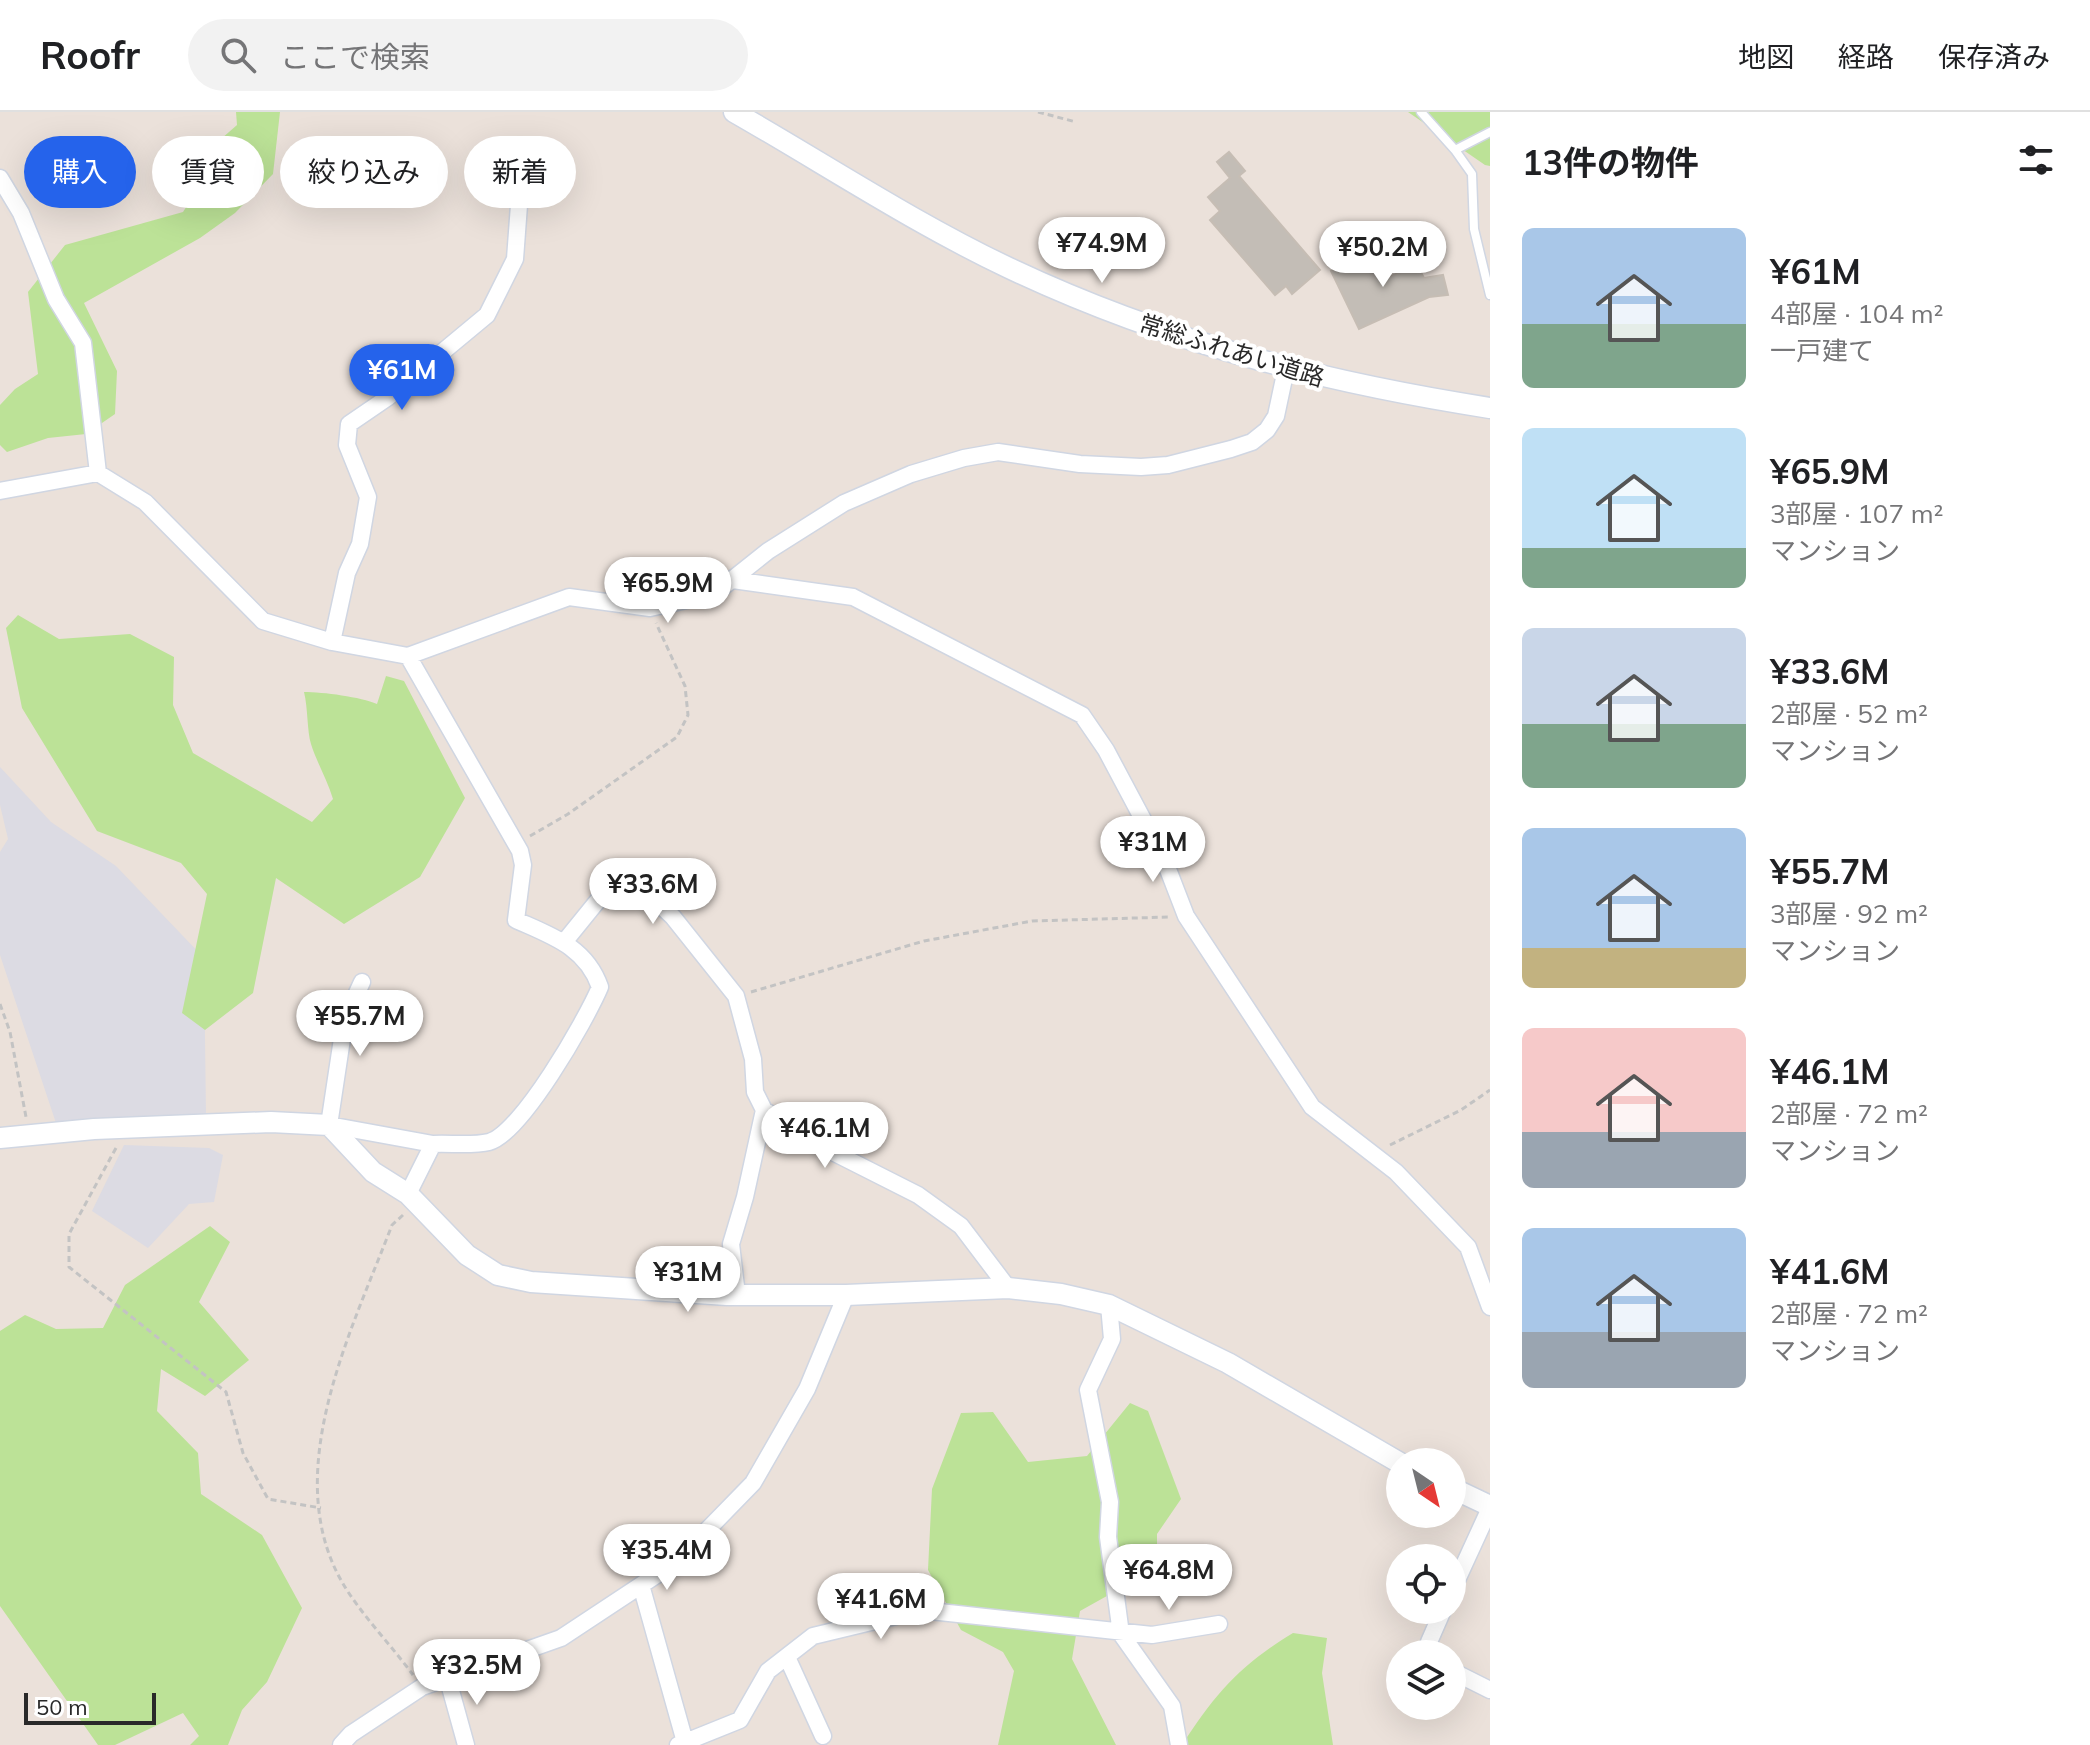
<!DOCTYPE html>
<html lang="ja">
<meta charset="utf-8">
<style>
:root{--surface:#fff;--page:#f2f2f2;--text:#202124;--muted:#757577;--line:#e0e0e0;--accent:#2563eb}
body{margin:0;font-family:Mulish,"Noto Sans JP",sans-serif;background:var(--page);color:var(--text);height:100vh;display:flex;flex-direction:column;font-size:30px;white-space:nowrap}
*{box-sizing:border-box;margin:0}
p{font-size:26px;color:var(--muted)}
.icon{flex:none;width:44px;height:44px;fill:none;stroke:currentColor;stroke-width:2;stroke-linecap:round;stroke-linejoin:round}
.map{position:relative;flex:1;overflow:hidden}
.panel{display:flex;flex-direction:column;background:var(--surface);width:600px}
.panel>*{flex:none}
.top-card{position:absolute;left:24px;top:24px;width:760px;height:72px;display:flex;gap:16px}
.needle{width:52px;rotate:145deg}
.tools{position:absolute;left:1386px;top:1336px;display:grid;gap:16px}
.tools a{display:grid;place-items:center;width:80px;height:80px;border-radius:50%;background:var(--surface);box-shadow:0 8px 32px #0002;font-size:40px}
.scale{position:absolute;left:24px;bottom:20px;width:132px;box-sizing:border-box;padding-left:8px;border:4px solid #292929;border-top:0;font-size:22px;line-height:28px;white-space:nowrap;color:#292929;-webkit-text-stroke:6px #fff;paint-order:stroke}
.price{position:absolute;translate:-50% -68px;padding:0 18px;border-radius:28px;background:#fff;color:#222;font-size:26px;line-height:52px;filter:drop-shadow(0 2px 4px #0008)}
.price::after{content:'';position:absolute;left:50%;top:48px;width:24px;height:18px;margin-left:-12px;background:inherit;clip-path:polygon(0 0,100% 0,50% 100%)}
.price.active{background:var(--accent);color:#fff}
ul{padding:0;list-style:none}
li{display:flex;align-items:center;gap:24px;height:200px;padding:0 32px}
li span{display:grid;place-items:center;flex:none;width:224px;height:160px;border-radius:12px;color:#555}
li>.icon{margin-inline-start:auto}
span .icon{width:96px;height:96px;fill:#fffc;stroke-width:1}
li b{font-size:34px}
h2{display:flex;justify-content:space-between;align-items:center;height:96px;padding:0 32px;font-size:34px}
.pill{padding:0 28px;border-radius:36px;background:var(--surface);box-shadow:0 8px 32px #0002;font-size:28px;line-height:72px}
.pill.active{background:var(--accent);color:#fff}
header{display:flex;align-items:center;gap:48px;box-sizing:border-box;height:112px;padding:0 40px;background:var(--surface);border-bottom:2px solid var(--line)}
header strong{font-size:38px}
nav{display:flex;gap:44px;margin-inline-start:auto;font-size:28px}
.search{width:560px;height:72px;background:var(--page);display:flex;align-items:center;gap:20px;box-sizing:border-box;padding:0 28px;border-radius:44px;color:var(--muted);font-size:30px}
main{display:flex;flex:1;min-height:0}
.map>svg:first-child{display:block}
.industrial{fill:#dcdbe3}
.green{fill:#bce297}
.building{fill:#c3bdb6;stroke:#c6bdb4;stroke-width:2}
.lines{fill:none;stroke-linecap:round;stroke-linejoin:round}
.service-casing{stroke:#d0d6e2;stroke-width:11}
.minor-casing{stroke:#d0d6e2;stroke-width:19}
.tertiary-casing{stroke:#d0d6e2;stroke-width:23}
.path{stroke:#c3c3c3;stroke-width:3;stroke-dasharray:6 4;stroke-linecap:butt}
.service{stroke:#fff;stroke-width:8}
.minor{stroke:#fff;stroke-width:16}
.tertiary{stroke:#fff;stroke-width:20}
.labels{text-anchor:middle;dominant-baseline:central;stroke-width:8;stroke-linejoin:round;paint-order:stroke}
.street-label{font-size:24px;fill:#292929;stroke:#fff}
</style>
<header>
<strong>Roofr</strong>
<div class="search"><svg class="icon" aria-label="search" viewBox="0 0 24 24"><circle cx="10" cy="10" r="6"/><path d="M15 15l6 6"/></svg>ここで検索</div>
<nav><a>地図</a><a>経路</a><a>保存済み</a></nav>
</header>
<main>
<div class="map">
<svg width="1490" height="1633" viewBox="0 0 1490 1633">
<rect width="100%" height="100%" fill="#ebe1da"/>
<path class="industrial" d="M0,655L51,710L116,754L204,846L206,1003L59,1020L0,843V740L8,727L0,693Z
M124,1033L209,1036L223,1043L214,1090L189,1092L148,1136L92,1099Z"/>
<path class="green" d="M236,0H280L273,62L235,101L200,126L84,191L117,259L115,302L86,322L48,326L7,340L0,333V293L15,277L38,262L28,180L65,133L183,100L200,74L189,55L237,13Z
M1408,0H1490V54L1485,53Z
M18,503L59,527L130,522L174,545L173,593L193,641L312,710L333,687C327,667 317,651 311,632C307,619 308,596 304,580C323,580 361,585 377,592L386,564L404,569L465,686L420,765L344,812L276,766L253,881L205,918L182,901L207,782L181,751L97,719L22,596L6,516Z
M210,1114L230,1130L199,1190L249,1248L205,1284L161,1257L157,1299L198,1341L201,1382L262,1423L302,1496L267,1570L242,1598L228,1633H190L199,1624L183,1601L115,1633H98L0,1494V1219L25,1203L56,1217L103,1216L125,1173Z
M1130,1291L1148,1299L1181,1387L1157,1422V1456L1080,1499L1072,1547L1116,1633H998L1014,1559L1003,1540L961,1518L928,1458L932,1377L961,1301L993,1300L1028,1350L1087,1344Z
M1293,1521L1327,1526L1322,1561L1333,1633H1182C1216,1581 1239,1554 1293,1521Z"/>
<path class="building" d="M1229,40L1245,59L1239,64L1320,158L1292,182L1286,174L1275,183L1210,108L1220,99L1208,85L1230,66L1217,50Z
M1374,138L1389,165L1417,153L1424,166L1443,163L1448,183L1429,185L1359,217L1331,159Z"/>
<g class="lines">
<defs>
<path id="service" d="M1421,0L1455,38L1490,20
M1455,38L1472,62L1474,117L1490,183"/>
<path id="minor" d="M0,66L21,101L56,187L83,231L98,361
M0,379L98,361L145,390L263,509L332,530L408,544L569,485L650,496L714,482L768,439L844,391L911,362L964,346L998,340L1080,352L1141,355L1168,353L1231,337L1252,330L1267,318L1276,304L1286,257
M733,468L853,485L1082,603L1106,638L1164,747L1186,804L1312,995L1396,1060L1468,1135L1490,1195
M332,530L347,461L360,432L368,385L347,333L349,312L387,286L487,203L515,147L519,93
M565,829L608,776L626,769L642,776L673,805L736,884L753,947L755,980L764,998L823,1035L918,1083L961,1114L1008,1176
M362,870L345,907L329,1013L433,1032
M408,1082L433,1032C450,1031 472,1034 489,1030C521,1022 586,908 600,875C586,835 552,824 516,808L523,753L520,739L408,544
M737,1183L731,1132L745,1085L764,998
M1109,1193L1112,1227L1088,1278L1110,1390L1108,1425L1121,1522L1172,1594L1179,1633
M641,1473L685,1630
M1452,1479L1490,1396
M1429,1542V1530L1443,1498
M787,1545L823,1624
M1452,1559L1490,1578
M448,1568L466,1633
M341,1633L351,1622L422,1575L561,1526L676,1450L753,1371L807,1277L846,1183
M678,1633L740,1608L768,1559L813,1524L921,1498L1152,1523L1219,1512"/>
<path id="tertiary" d="M734,0C825,52 914,111 1009,156C1163,229 1322,270 1490,296
M0,1026L94,1017L271,1010L329,1013L373,1060L408,1082L467,1143L498,1163L531,1170L727,1183H846L1008,1176L1061,1182L1109,1193L1228,1251L1400,1351
M1452,1376L1490,1394"/>
</defs>
<use href="#service" class="service-casing"/>
<use href="#minor" class="minor-casing"/>
<use href="#tertiary" class="tertiary-casing"/>
<path class="path" d="M1038,0L1076,10
M530,724L568,702L677,625L688,603L685,574L656,511
M751,880L924,829L1032,809L1170,805
M0,892L10,920L26,1005
M1390,1033L1461,998L1490,978
M116,1036L69,1122V1155L226,1280L243,1341L268,1387L321,1396
M403,1103L392,1113C352,1218 279,1360 342,1470C359,1500 392,1534 413,1563"/>
<use href="#service" class="service"/>
<use href="#minor" class="minor"/>
<use href="#tertiary" class="tertiary"/>
</g>
<g class="labels">
<g class="street-label">
<text transform="translate(1232 238) rotate(17)">常総ふれあい道路</text>
</g>
</g>
</svg>
<div class="tools">
<a><svg class="needle" viewBox="-14 -14 28 28"><path d="M0-13l5 13h-10z" fill="#e53935"/><path d="M0 13l5-13h-10z" fill="#757577"/></svg></a>
<a><svg class="icon" aria-label="locate" viewBox="0 0 24 24"><circle cx="12" cy="12" r="6"/><path d="M12 2v4M12 18v4M2 12h4M18 12h4"/></svg></a>
<a><svg class="icon" aria-label="layers" viewBox="0 0 24 24"><path d="M12 4l9 5-9 5-9-5zM3 14l9 5 9-5"/></svg></a>
</div>
<div class="scale">50 m</div>
<b class="price" style="left:1102px;top:173px">¥74.9M</b>
<b class="price" style="left:1383px;top:177px">¥50.2M</b>
<b class="price active" style="left:402px;top:300px">¥61M</b>
<b class="price" style="left:668px;top:513px">¥65.9M</b>
<b class="price" style="left:1153px;top:772px">¥31M</b>
<b class="price" style="left:653px;top:814px">¥33.6M</b>
<b class="price" style="left:360px;top:946px">¥55.7M</b>
<b class="price" style="left:825px;top:1058px">¥46.1M</b>
<b class="price" style="left:688px;top:1202px">¥31M</b>
<b class="price" style="left:667px;top:1480px">¥35.4M</b>
<b class="price" style="left:1169px;top:1500px">¥64.8M</b>
<b class="price" style="left:881px;top:1529px">¥41.6M</b>
<b class="price" style="left:477px;top:1595px">¥32.5M</b>
<div class="top-card">
<a class="pill active">購入</a>
<a class="pill">賃貸</a>
<a class="pill">絞り込み</a>
<a class="pill">新着</a>
</div>
</div>
<section class="panel">
<h2>13件の物件<svg class="icon" aria-label="filters" viewBox="0 0 24 24"><path d="M4 7h16M4 17h16"/><circle cx="9" cy="7" r="2"/><circle cx="15" cy="17" r="2"/></svg></h2>
<ul>
<li><span style="background:linear-gradient(#a9c7e8 60%,#7fa58c 0)"><svg class="icon" aria-label="home" viewBox="0 0 24 24"><path d="M3 11l9-7 9 7M6 9v11h12V9"/></svg></span><div><b>¥61M</b><p>4部屋 · 104 m²</p><p>一戸建て</p></div></li>
<li><span style="background:linear-gradient(#bfe0f5 75%,#7fa58c 0)"><svg class="icon" aria-label="home" viewBox="0 0 24 24"><path d="M3 11l9-7 9 7M6 9v11h12V9"/></svg></span><div><b>¥65.9M</b><p>3部屋 · 107 m²</p><p>マンション</p></div></li>
<li><span style="background:linear-gradient(#c9d6e8 60%,#7fa58c 0)"><svg class="icon" aria-label="home" viewBox="0 0 24 24"><path d="M3 11l9-7 9 7M6 9v11h12V9"/></svg></span><div><b>¥33.6M</b><p>2部屋 · 52 m²</p><p>マンション</p></div></li>
<li><span style="background:linear-gradient(#a9c7e8 75%,#c2b280 0)"><svg class="icon" aria-label="home" viewBox="0 0 24 24"><path d="M3 11l9-7 9 7M6 9v11h12V9"/></svg></span><div><b>¥55.7M</b><p>3部屋 · 92 m²</p><p>マンション</p></div></li>
<li><span style="background:linear-gradient(#f6c9c9 65%,#9aa5b1 0)"><svg class="icon" aria-label="home" viewBox="0 0 24 24"><path d="M3 11l9-7 9 7M6 9v11h12V9"/></svg></span><div><b>¥46.1M</b><p>2部屋 · 72 m²</p><p>マンション</p></div></li>
<li><span style="background:linear-gradient(#a9c7e8 65%,#9aa5b1 0)"><svg class="icon" aria-label="home" viewBox="0 0 24 24"><path d="M3 11l9-7 9 7M6 9v11h12V9"/></svg></span><div><b>¥41.6M</b><p>2部屋 · 72 m²</p><p>マンション</p></div></li>
</ul>
</section>
</main>
